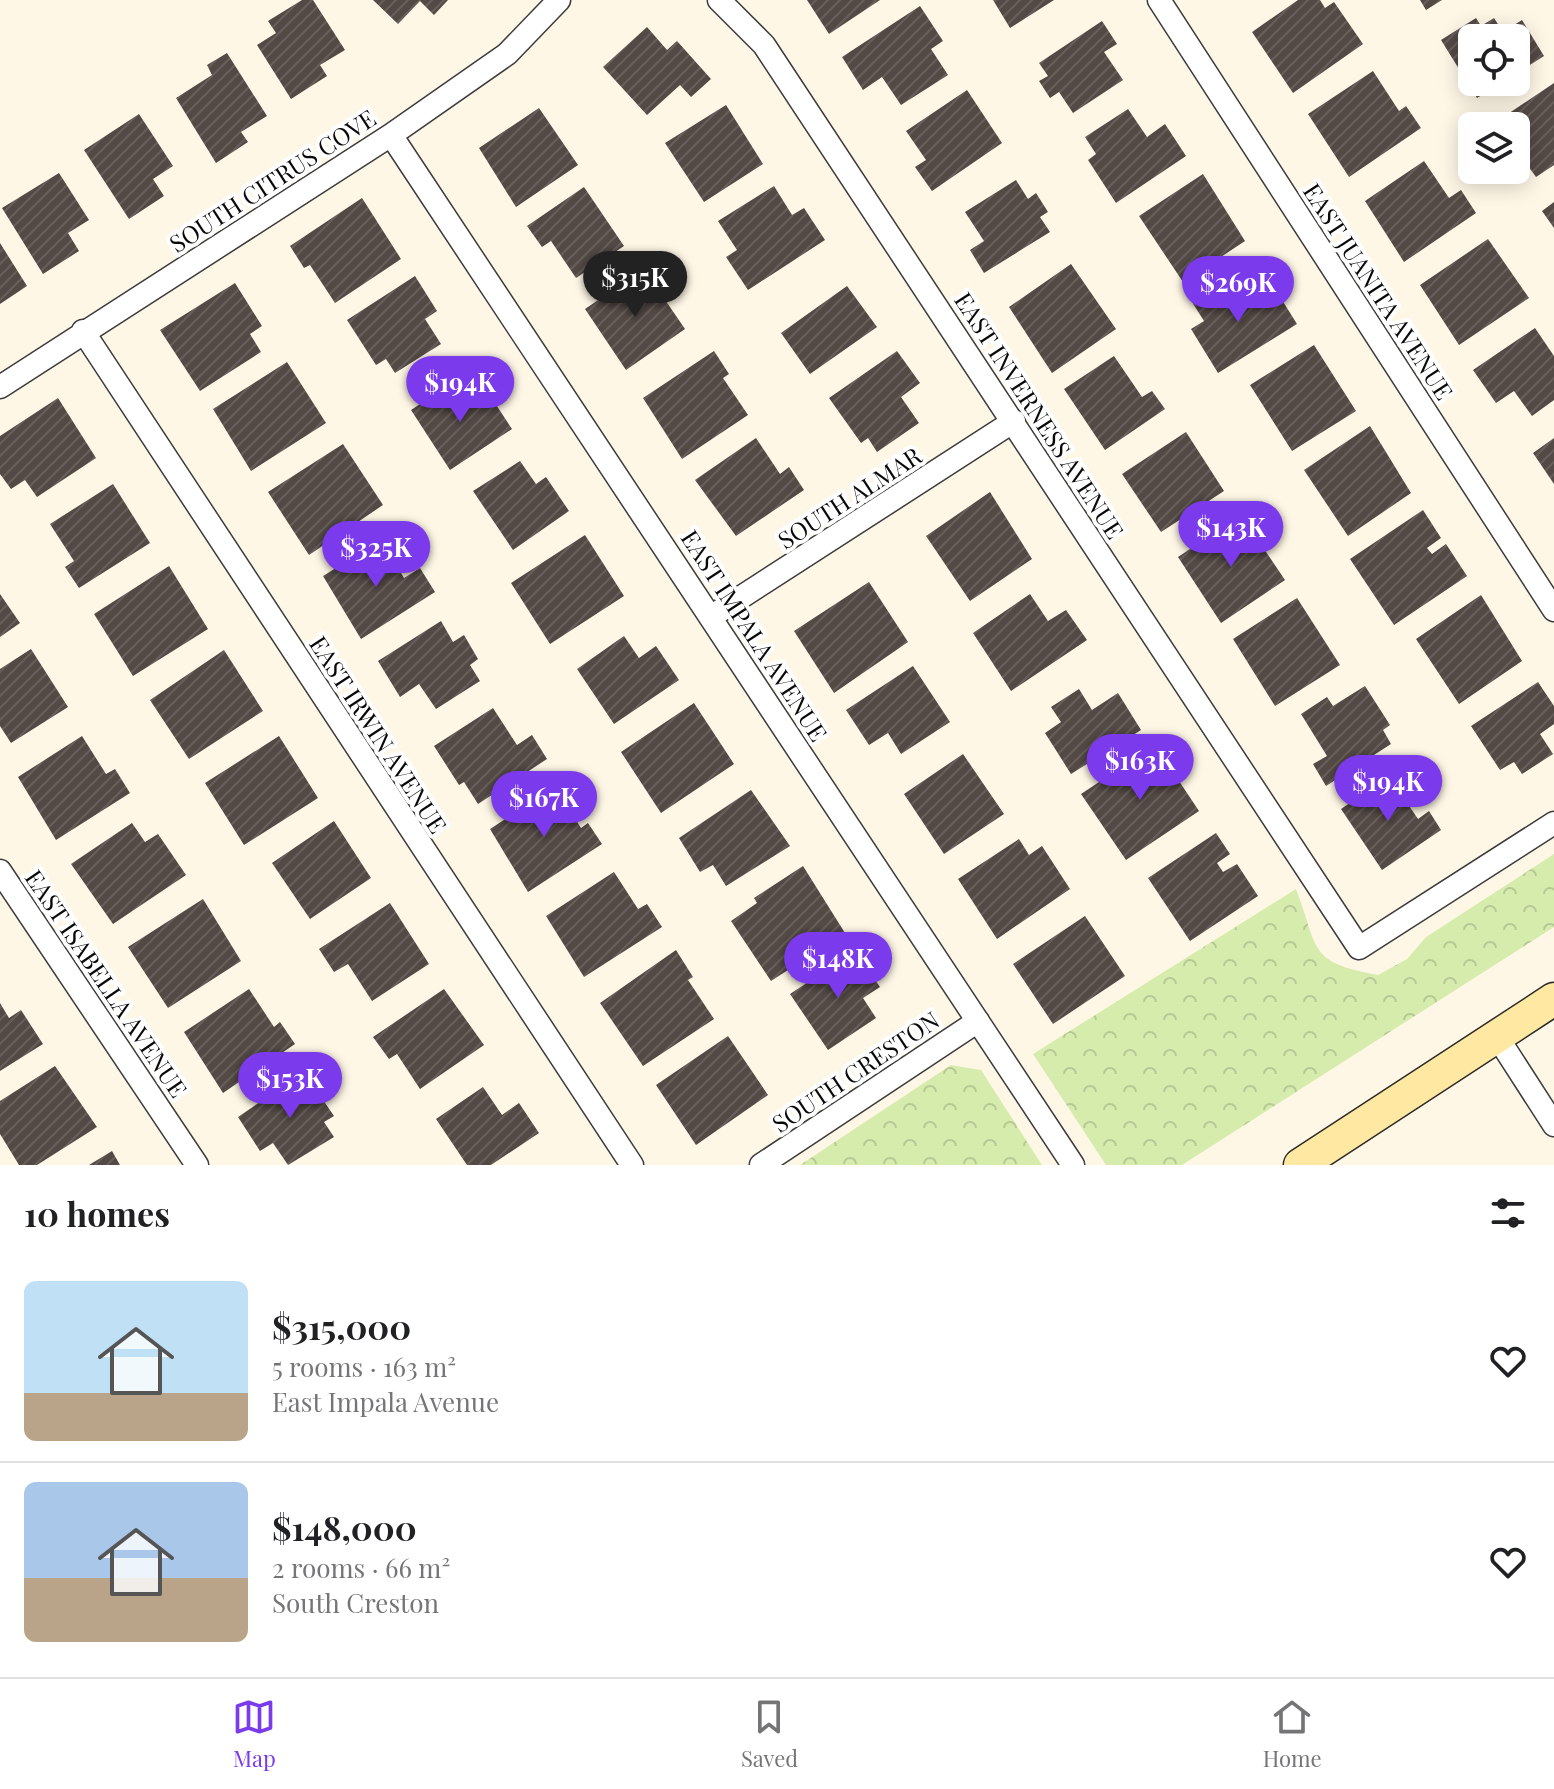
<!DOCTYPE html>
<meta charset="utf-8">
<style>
:root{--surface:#fff;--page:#f2f2f2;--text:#202124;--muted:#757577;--line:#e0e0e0;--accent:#7c3aed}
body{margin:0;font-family:"Playfair Display",serif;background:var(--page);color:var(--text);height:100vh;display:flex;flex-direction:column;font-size:30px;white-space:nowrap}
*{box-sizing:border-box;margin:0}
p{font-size:26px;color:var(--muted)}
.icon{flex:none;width:44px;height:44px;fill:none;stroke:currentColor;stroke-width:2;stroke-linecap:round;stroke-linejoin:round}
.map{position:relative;height:1165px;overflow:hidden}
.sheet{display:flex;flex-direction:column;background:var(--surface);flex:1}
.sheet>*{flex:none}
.buttons{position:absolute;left:1458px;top:24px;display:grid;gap:16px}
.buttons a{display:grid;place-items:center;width:72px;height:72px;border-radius:12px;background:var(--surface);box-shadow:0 4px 20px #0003;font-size:40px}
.price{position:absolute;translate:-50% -68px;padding:0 18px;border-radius:28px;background:var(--accent);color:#fff;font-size:26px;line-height:52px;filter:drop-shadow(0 2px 4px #0008)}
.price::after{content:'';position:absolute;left:50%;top:48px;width:24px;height:18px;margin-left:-12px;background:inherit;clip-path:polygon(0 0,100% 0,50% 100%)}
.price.on{background:#222;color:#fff}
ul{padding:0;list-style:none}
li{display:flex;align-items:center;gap:24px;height:200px;padding:0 24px}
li+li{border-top:2px solid var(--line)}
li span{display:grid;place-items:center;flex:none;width:224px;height:160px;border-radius:12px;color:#555}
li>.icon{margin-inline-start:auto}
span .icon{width:96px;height:96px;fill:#fffc;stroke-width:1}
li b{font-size:34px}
h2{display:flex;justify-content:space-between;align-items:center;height:96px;padding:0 24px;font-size:34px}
.tabs{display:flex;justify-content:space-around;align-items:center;height:112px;border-top:2px solid var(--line);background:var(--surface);font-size:22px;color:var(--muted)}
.tabs a{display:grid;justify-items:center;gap:4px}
.tabs .on{color:var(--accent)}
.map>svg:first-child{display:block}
.park{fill:url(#park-crowns)}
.building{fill:url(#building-hatch)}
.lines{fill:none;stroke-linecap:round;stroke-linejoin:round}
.street-casing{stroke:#3c3c3c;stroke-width:25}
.secondary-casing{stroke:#2b2b2b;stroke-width:35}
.street{stroke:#fff;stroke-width:22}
.secondary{stroke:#ffe8a1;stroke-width:32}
.labels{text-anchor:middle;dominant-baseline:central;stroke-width:8;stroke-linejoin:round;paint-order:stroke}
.street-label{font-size:24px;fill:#090909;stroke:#fff}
</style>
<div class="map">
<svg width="1554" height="1165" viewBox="0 0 1554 1165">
<defs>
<pattern id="park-crowns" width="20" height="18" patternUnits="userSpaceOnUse" patternTransform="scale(2)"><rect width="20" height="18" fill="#d6ecad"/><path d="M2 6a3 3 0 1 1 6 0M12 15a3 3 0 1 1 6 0" fill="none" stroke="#b6c994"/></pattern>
<pattern id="building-hatch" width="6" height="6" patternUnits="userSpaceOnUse" patternTransform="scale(2)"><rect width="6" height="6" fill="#534945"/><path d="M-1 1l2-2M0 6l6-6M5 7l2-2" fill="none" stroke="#675f5b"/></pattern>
</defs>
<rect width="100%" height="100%" fill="#fff7e6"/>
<path class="park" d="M1554,854V927L1182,1165H1106L1033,1054L1296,889C1319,949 1307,962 1378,975L1407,959L1426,937Z
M951,1065L981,1070L1042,1165H800Z"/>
<path class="building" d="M302,0H313L345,50L320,65L327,76L291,99L257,45L276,33L268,21Z
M373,0H448L434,15L420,1L398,24Z
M807,0H880L829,34Z
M993,0H1054L1010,28Z
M1298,0H1320L1325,8L1334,2L1363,44L1293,93L1252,32Z
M1420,0H1442L1426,10Z
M920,6L943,41L931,49L948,75L901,105L882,77L863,90L842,57Z
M1476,18L1481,26L1494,18L1503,32L1522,20L1544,56L1516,74V38H1472V82H1503L1477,98L1441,40Z
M1102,21L1117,44L1104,52L1123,80L1073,113L1059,92L1050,98L1039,81L1048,76L1039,63Z
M647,27L667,50L677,41L711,79L691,97L680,85L647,115L603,67Z
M227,53L267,116L241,132L248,142L216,163L176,98L212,75L207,65Z
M1373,71L1399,111L1406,106L1421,128L1349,177L1308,114Z
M1554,83V165L1536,177L1521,156L1516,159V126H1490Z
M967,90L1002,143L932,191L915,167L926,160L906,131Z
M726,105L763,164L704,202L665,143Z
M539,108L578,165L516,207L479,148Z
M1128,109L1147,137L1165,124L1186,156L1116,203L1088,160L1096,154L1085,137Z
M139,114L173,166L153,179L164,196L129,219L84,150Z
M1424,161L1449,198L1461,190L1476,213L1404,262L1365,201Z
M59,173L89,220L68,233L79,251L43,274L2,208Z
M1203,174L1245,241L1183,282L1139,216Z
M1016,180L1028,199L1036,193L1048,212L1040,217L1050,232L984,273L970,250L984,241L965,212Z
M774,186L792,215L804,208L825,240L748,290L726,257L737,250L718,221Z
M584,187L624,246L576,278L551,241L542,247L527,226Z
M362,198L401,259L335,303L310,265L304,268L290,246Z
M1554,202V228L1542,211Z
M1488,239L1529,298L1459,345L1420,285Z
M0,243L27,286L0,304Z
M1071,264L1116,329L1052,373L1009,307Z
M644,269L685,329L626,370L585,309Z
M415,276L437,311L425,319L441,344L395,373L386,359L376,365L347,320Z
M1225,282L1233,295L1245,287L1256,306L1277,292L1297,324L1218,373L1191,329L1204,321L1192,302Z
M235,283L262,326L250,334L261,352L200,391L160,330Z
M847,286L877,327L810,374L781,333Z
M1535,328L1554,356V400L1532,416L1514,391L1496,403L1473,370Z
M1314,345L1356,411L1292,451L1250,385Z
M714,351L729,374L723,378L748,415L682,459L643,398Z
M897,351L920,383L901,397L919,423L877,452L868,438L861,443L829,398Z
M1114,356L1142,397L1152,391L1165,409L1105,450L1064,389Z
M287,362L326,423L251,471L213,409Z
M455,381L472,406L489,394L512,429L450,470L411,410Z
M58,398L96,458L37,497L25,480L11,489L0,474V436Z
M1370,426L1411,493L1348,536L1304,470Z
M1186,432L1224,491L1161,532L1122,474Z
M756,438L780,474L789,467L804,490L736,536L695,480Z
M1554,438V484L1533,453Z
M343,444L383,505L309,555L268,492Z
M520,461L536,484L546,477L569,511L513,550L473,491Z
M113,484L150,543L79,588L65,567L74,561L50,524Z
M990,492L1032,559L970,601L926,536Z
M1423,510L1441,538L1427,548L1432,554L1446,544L1467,576L1394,625L1350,559Z
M1241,515L1285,580L1221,623L1178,557Z
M585,535L624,596L550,644L511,583Z
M381,540L404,578L420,568L435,592L361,639L323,576Z
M169,566L208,629L133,676L94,614Z
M869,582L908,642L834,693L794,631Z
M0,594L20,623L0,637Z
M1030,594L1048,621L1066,610L1087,640L1011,691L973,633Z
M1481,595L1522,661L1459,704L1416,639Z
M1297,598L1340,665L1275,706L1233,639Z
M441,621L453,642L464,635L478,659L470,665L480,681L436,709L419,684L400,697L378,661Z
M624,636L639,658L656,646L679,680L614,724L577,669Z
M31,649L68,707L11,743L0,726V669Z
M224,650L263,711L189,759L150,700Z
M913,666L950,722L901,754L888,733L869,745L846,710Z
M1538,682L1554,706V724L1540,734L1553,754L1522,774L1514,762L1500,770L1471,726Z
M1365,686L1390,725L1383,730L1391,744L1326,786L1313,764L1327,756L1301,714L1327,697L1333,706Z
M1079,689L1092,710L1118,693L1141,730L1071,774L1045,733L1061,722L1051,707Z
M694,703L734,764L661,813L621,752Z
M493,708L517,745L532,735L547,759L478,804L464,782L459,785L434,746Z
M82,736L106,774L115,769L130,793L56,840L18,777Z
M279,736L318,798L244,845L205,783Z
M1155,745L1199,811L1126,860L1081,794Z
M963,754L1004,814L944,854L904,794Z
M1389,776L1418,819L1429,811L1441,830L1382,870L1341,809Z
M555,787L581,828L588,823L602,844L528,892L490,829Z
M751,790L790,846L726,886L713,865L700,872L679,838Z
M334,821L371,878L310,919L272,863Z
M132,823L145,842L158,834L186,875L113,924L71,864Z
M1216,833L1230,854L1217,863L1223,872L1237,864L1258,896L1190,941L1148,878Z
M1019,839L1029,855L1042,846L1070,889L997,939L958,879Z
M803,866L845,933L771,981L731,921L757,903L754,898Z
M614,872L638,909L647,904L662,927L584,977L546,916Z
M203,899L241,961L168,1008L128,947Z
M390,903L429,964L372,1001L348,964L334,972L319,949Z
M1085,916L1125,976L1053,1024L1013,964Z
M676,950L693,977L688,980L714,1019L643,1066L600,1003Z
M855,951L880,987L863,998L876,1018L828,1050L790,994Z
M249,989L274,1027L280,1022L295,1044L223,1093L184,1032Z
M444,989L484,1045L420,1089L397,1054L389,1059L373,1037Z
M0,1003L9,1018L21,1010L43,1044L0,1071Z
M728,1036L768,1095L696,1145L656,1085Z
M55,1066L97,1127L37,1165H19L0,1134V1101Z
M304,1072L334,1116L324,1122L334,1137L288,1165L273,1143L260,1151L238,1117Z
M483,1087L502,1115L519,1103L539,1133L491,1165H467L436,1119Z
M112,1151L120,1165H89Z"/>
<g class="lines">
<defs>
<path id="street" d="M719,0L764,45L1359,948L1554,823
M1159,0L1554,610
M391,135L1073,1165
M83,331L632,1165
M0,387L391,135L507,54L559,0
M712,616L1014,421
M0,871L197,1165
M1496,1035L1554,1125
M761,1165L978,1021"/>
<path id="secondary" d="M1300,1165L1554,999"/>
</defs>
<use href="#street" class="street-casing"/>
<use href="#secondary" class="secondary-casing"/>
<use href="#street" class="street"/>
<use href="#secondary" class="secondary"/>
</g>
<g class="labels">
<g class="street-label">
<text transform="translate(272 180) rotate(-33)">SOUTH CITRUS COVE</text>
<text transform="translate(1379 291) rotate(57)">EAST JUANITA AVENUE</text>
<text transform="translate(1040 415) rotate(57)">EAST INVERNESS AVENUE</text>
<text transform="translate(849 497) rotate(-33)">SOUTH ALMAR</text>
<text transform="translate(755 635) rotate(57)">EAST IMPALA AVENUE</text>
<text transform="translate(379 734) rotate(57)">EAST IRWIN AVENUE</text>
<text transform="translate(107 983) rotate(56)">EAST ISABELLA AVENUE</text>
<text transform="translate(855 1071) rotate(-34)">SOUTH CRESTON</text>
</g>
</g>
</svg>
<div class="buttons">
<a><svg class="icon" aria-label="locate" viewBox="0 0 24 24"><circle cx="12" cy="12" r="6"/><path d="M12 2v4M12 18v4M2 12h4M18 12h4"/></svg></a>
<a><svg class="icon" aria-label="layers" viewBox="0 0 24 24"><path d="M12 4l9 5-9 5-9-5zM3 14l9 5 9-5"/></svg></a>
</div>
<b class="price on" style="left:635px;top:319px">$315K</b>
<b class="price" style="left:1238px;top:324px">$269K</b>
<b class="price" style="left:460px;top:424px">$194K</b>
<b class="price" style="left:1231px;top:569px">$143K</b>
<b class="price" style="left:376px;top:589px">$325K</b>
<b class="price" style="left:1140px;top:802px">$163K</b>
<b class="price" style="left:1388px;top:823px">$194K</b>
<b class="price" style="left:544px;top:839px">$167K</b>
<b class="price" style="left:838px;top:1000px">$148K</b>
<b class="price" style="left:290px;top:1120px">$153K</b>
</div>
<section class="sheet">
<h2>10 homes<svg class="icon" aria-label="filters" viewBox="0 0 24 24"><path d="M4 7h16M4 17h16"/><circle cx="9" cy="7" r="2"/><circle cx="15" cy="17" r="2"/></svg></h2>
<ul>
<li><span style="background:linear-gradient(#bfe0f5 70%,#b9a48a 0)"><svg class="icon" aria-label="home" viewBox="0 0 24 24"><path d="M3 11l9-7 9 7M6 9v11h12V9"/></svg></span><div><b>$315,000</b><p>5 rooms · 163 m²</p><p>East Impala Avenue</p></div><svg class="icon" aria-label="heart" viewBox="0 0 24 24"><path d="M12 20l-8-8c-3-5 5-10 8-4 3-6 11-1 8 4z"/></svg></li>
<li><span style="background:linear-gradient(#a9c7e8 60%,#b9a48a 0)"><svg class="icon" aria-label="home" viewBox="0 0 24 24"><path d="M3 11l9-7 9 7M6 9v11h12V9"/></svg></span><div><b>$148,000</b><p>2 rooms · 66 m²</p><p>South Creston</p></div><svg class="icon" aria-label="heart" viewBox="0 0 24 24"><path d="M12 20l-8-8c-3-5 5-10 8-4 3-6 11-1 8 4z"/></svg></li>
</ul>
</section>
<nav class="tabs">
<a class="on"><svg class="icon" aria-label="map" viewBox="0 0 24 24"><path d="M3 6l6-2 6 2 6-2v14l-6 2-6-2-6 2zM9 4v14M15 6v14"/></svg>Map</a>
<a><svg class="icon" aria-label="saved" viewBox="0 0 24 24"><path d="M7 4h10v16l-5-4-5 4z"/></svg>Saved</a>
<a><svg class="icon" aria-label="home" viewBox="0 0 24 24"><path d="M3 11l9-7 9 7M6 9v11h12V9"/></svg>Home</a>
</nav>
